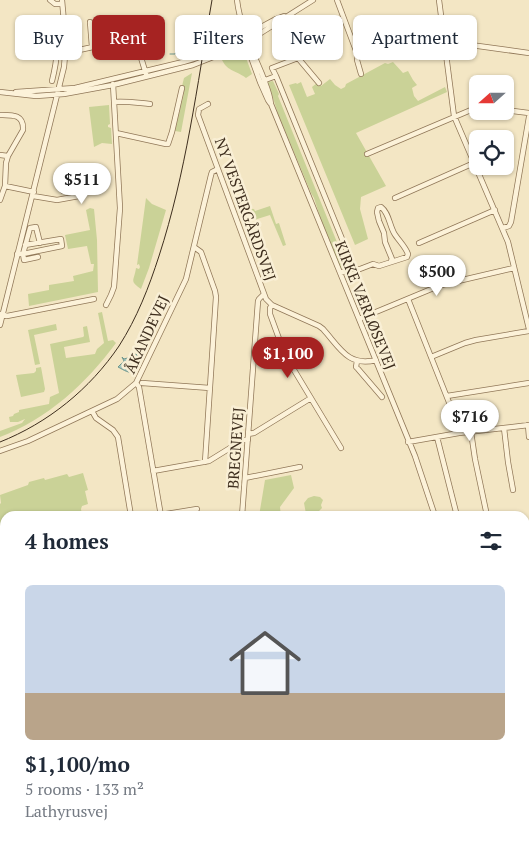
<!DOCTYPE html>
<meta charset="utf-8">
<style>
:root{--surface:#fff;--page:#f6f6f7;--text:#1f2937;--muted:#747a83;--accent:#a62322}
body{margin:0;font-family:"PT Serif",serif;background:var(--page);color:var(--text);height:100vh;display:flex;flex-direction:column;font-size:19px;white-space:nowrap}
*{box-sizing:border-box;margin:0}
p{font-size:16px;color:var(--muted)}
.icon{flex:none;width:28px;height:28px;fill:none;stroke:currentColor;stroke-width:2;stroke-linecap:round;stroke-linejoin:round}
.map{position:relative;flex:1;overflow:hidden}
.panel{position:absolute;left:0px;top:511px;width:530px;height:336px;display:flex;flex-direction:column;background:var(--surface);border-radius:15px 15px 0 0;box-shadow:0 1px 4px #0004}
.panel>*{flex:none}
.banner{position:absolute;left:15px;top:15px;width:500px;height:45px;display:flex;gap:10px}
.needle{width:32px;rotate:249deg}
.controls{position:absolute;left:469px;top:75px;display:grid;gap:10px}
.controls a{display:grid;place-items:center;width:45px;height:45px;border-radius:8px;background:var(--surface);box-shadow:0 1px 4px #0004;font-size:25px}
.price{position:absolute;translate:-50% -42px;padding:0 11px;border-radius:18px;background:#fff;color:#222;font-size:16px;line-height:32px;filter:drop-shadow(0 1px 2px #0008)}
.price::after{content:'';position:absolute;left:50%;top:30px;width:15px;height:11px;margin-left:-8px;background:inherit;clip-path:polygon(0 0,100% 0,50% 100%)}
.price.on{background:var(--accent);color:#fff}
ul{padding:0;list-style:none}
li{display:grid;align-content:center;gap:10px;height:265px;padding:0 25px}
li span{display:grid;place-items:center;height:155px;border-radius:8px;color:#555}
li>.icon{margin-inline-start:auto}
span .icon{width:90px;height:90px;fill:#fffc;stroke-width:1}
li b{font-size:21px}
h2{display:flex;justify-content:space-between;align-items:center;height:60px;padding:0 25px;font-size:21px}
.pill{padding:0 18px;border-radius:8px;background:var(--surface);box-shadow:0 1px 4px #0004;font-size:18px;line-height:45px}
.pill.on{background:var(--accent);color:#fff}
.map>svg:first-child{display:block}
.green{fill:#cad297}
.water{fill:#a7c6bd;stroke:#6c958c}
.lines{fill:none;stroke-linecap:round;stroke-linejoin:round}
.stream{stroke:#6c958c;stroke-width:1}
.minor-casing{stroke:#907758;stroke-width:6}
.minor{stroke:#fcf2d9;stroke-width:4.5}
.tram{stroke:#3e2e1e;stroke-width:1}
.labels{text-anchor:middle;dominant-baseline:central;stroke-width:5;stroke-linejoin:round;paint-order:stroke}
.street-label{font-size:15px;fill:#3e2e1e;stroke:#f9efd5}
</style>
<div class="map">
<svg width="529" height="847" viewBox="0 0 529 847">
<rect width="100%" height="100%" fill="#f3e6c4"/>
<path class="green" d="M240,52L244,53L245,58H246L252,74L246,78C236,70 228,72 222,60Z
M393,62L403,73L408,71L413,80L417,85L412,88L414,96L418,101L445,87L447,92L356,133L386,186L361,197L360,209L368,239L355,245L289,85L296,83L297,84L301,82L307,97L315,94L312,87L317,83L321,86L330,79L335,85L341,89L345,87L346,84L385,63L388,64Z
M192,73L181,132L175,131L184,93L182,86L184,78Z
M273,81L279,94L278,96L347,267L341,269L321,220L314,198L311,193L278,114L268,82Z
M109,105L110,124L108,125V127L111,128L112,144L102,143L94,147L89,107Z
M146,198L152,204L166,210L149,268L141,289C129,280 134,282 136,268L139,269L140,267L139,264L137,265Z
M270,206L276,224L279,223L286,245L283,246L270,215L244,223L239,211L240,208L254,209L255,211Z
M90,208L94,209L97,240L98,292L29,306L28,294L49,290V285L74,281L73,276L93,271L94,264H91L87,246L68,249L65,235L90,230L86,210Z
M102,312L108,341L113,340L116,343C86,384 47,419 0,437V431L22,423L25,419L18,422H10L9,417L13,416L14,414L19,412V410L49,404L50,397L59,393L50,344L83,337L84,336L83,327L87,326L90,342L64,347L66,358L95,354L97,349L104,343L98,313Z
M56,324L57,330L34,335L40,364L35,365L28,330Z
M41,367L45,389L44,392L21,397L16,375L34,373L36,371V368Z
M83,473L88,490L85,491L88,504L82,506L81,509L82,515L78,516H5V842L99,843V847H0V504L1,503L0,495L28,485L29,482L44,478L45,480L67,474L69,477Z
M291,475L294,488L280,507L281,516H259L265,480Z
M314,496L320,497L323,500L321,505L322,508L319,511L314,512L313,514L317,516H305L306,514L304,503L308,498Z"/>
<path class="water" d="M136,354C141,359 139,366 136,372C129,374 124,370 118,367L124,361L122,357L124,359L131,357Z"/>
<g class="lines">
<path class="stream" d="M170,54H175L178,49L184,46L186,48
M0,585H1
M0,784L5,797
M19,844V847"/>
<defs>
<path id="minor" d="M50,0L55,4H62
M237,0C240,26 252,50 262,74C265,83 270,93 271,104L415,456L435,516
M337,0L358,56L357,60L361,74
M439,0L454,116L508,242L529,329
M110,18L114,42
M132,20L135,38L146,74
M90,22L92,47
M25,26L27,32L57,28
M240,27L260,82L268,100L270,103
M446,48L471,45L529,53
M79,50L135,38
M276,76L272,68L298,58L319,83
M52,81C58,57 58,44 56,20
M260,82L276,76L351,261
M0,92L36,96L64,94L113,85L193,65L221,54L245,43L313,0
M16,92L75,88L183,62L206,55L224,47L276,19L284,16
M114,102C127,101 138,103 150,104
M208,104L199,109L198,115L266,299L272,305L319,326L323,329C340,348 348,367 376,360
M505,110L529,113
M0,115C12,115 24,114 23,130L8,156L6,163L5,186L0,200
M116,133L166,144H168L172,132L182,88
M367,154L478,107
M0,155L8,156
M5,186L34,192
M33,196L57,200L79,196L78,188L63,191
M395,198L474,163
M503,228L509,226L511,222L529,117
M419,243L495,210
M194,247L201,252L215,291L216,297L205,462
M17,254H23L62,246L61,239L25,245
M38,257L24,260L23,254L30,228L36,227L40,243
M340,273L352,269H360L373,264L379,266L407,257L408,254C405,246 398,240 394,233C389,224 389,213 381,207L378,208L377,212L379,221L384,233L385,242L392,259L391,261
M408,299L454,415
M106,305L111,295L114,287L120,208L113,84
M272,305L270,308V314L285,355L341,448
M1,314L7,316L94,299
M359,319L441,285L514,268
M0,325L64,67L66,44L62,0
M431,357L465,343L476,340L529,331
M357,361L356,367L358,369L382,397
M136,383L139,387L161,516
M142,383L210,388
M447,396L529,383
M92,411L96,418L113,430L118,437L131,516
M456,418L459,433
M528,425L529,437
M504,428L508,462L513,490
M471,432L475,459L486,511
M248,434L254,433L311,398
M437,437L457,516
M408,442L459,433L529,425
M0,451L28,441L117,399L136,383L186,279L211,175L212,172L218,169
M153,471L209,461L243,440H248
M245,478L300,467
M160,515L197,509
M242,516L258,301L259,299L263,295
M527,534L529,562
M525,584L529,583
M525,670L529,668
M525,679L529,689
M525,701L529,699
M525,721L529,718
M525,731L529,749
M235,842L236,847
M263,842L264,847
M288,842L289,847
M486,842L487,847
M160,847L177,842"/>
</defs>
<use href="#minor" class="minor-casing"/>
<use href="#minor" class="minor"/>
<path class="tram" d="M0,442C48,423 90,389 119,346C137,318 149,287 159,256C186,173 197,86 212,0"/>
</g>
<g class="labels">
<g class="street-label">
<text transform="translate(246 209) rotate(70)">NY VESTERGÅRDSVEJ</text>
<text transform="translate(366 305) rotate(68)">KIRKE VÆRLØSEVEJ</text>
<text transform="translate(146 334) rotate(-65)">ÅKANDEVEJ</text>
<text transform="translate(235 448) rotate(-86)">BREGNEVEJ</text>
</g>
</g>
</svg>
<div class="controls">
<a><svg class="needle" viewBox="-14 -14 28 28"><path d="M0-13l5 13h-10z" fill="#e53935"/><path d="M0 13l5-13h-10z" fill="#747a83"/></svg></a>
<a><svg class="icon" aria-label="locate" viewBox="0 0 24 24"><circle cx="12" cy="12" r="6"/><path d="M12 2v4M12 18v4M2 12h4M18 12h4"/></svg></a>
</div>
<b class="price" style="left:82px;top:205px">$511</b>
<b class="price" style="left:437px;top:297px">$500</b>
<b class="price on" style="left:288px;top:379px">$1,100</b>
<b class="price" style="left:470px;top:442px">$716</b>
<div class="banner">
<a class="pill">Buy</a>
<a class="pill on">Rent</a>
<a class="pill">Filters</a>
<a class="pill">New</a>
<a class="pill">Apartment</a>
</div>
<section class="panel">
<h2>4 homes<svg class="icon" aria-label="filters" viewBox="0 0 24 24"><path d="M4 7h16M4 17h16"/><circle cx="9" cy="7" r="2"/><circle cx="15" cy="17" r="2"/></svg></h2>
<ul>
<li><span style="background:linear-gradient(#c9d6e8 70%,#b9a48a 0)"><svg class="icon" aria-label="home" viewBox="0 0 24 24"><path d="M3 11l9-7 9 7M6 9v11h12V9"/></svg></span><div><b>$1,100/mo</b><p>5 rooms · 133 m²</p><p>Lathyrusvej</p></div></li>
</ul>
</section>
</div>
